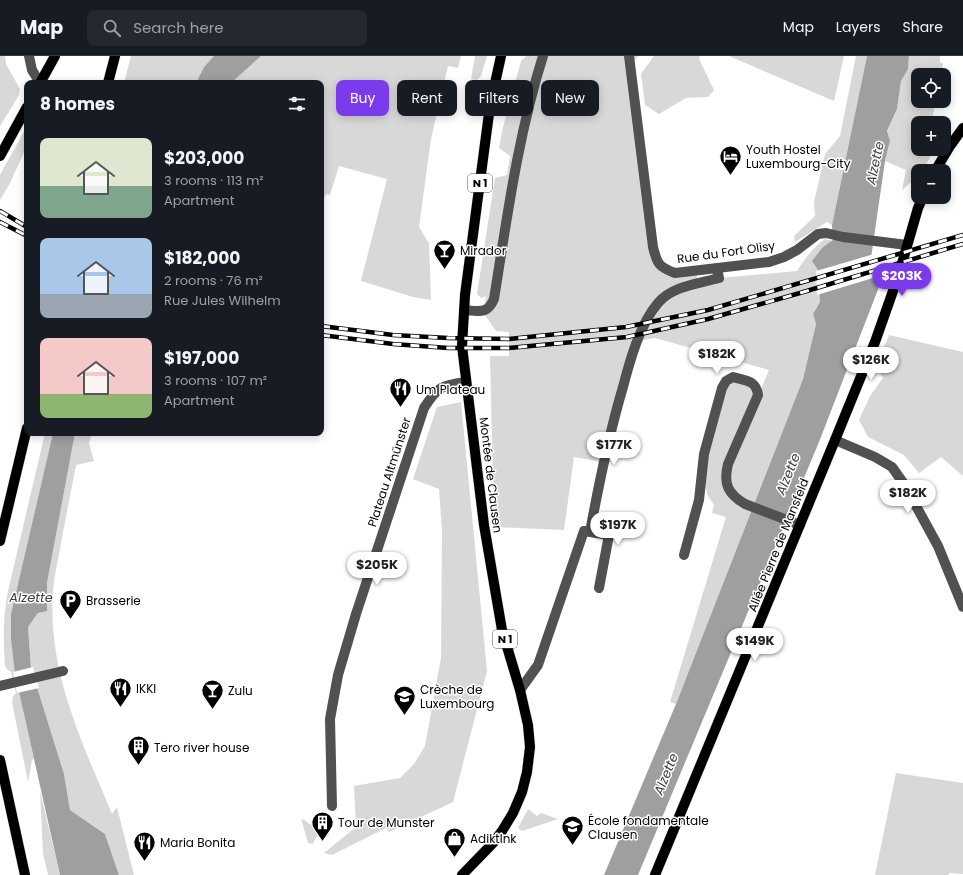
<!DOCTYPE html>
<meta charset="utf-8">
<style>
:root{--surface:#171b24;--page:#242831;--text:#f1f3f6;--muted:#9ea1a6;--line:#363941;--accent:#7c3aed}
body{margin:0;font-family:Poppins,sans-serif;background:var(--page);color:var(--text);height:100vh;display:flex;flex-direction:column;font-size:15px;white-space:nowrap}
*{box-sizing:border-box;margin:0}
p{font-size:13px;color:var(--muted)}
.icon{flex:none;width:22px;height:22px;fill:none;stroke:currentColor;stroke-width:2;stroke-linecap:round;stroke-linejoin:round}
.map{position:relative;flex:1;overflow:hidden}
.drawer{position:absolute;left:24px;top:24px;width:300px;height:356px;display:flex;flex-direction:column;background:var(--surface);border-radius:8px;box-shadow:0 2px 10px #0003}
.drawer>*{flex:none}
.banner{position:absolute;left:336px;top:24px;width:380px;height:36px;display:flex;gap:8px}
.tools{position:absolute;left:911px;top:12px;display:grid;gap:8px}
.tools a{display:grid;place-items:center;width:40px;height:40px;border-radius:8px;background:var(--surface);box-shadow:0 2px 10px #0003;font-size:20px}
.price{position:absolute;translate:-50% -34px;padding:0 9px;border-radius:14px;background:#fff;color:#222;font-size:13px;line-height:26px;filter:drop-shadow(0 1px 2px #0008)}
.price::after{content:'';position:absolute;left:50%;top:24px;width:12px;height:9px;margin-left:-6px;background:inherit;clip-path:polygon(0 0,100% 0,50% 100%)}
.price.on{background:var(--accent);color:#fff}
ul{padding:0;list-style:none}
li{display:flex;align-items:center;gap:12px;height:100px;padding:0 16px}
li span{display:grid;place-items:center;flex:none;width:112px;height:80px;border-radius:8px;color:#555}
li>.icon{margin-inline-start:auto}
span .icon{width:48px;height:48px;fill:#fffc;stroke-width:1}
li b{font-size:17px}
h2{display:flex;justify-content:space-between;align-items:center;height:48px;padding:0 16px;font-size:17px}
.pill{padding:0 14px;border-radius:8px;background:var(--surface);box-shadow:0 2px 10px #0003;font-size:14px;line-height:36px}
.pill.on{background:var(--accent);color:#fff}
header{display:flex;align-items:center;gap:24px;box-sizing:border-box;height:56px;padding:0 20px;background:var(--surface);border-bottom:1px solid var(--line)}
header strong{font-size:19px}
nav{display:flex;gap:22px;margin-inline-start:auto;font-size:14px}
.search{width:280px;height:36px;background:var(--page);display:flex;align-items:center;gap:10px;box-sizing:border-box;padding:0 14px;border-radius:8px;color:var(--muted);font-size:15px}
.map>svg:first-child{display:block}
.green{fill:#d8d8d8}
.water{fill:#9f9f9f}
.pier{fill:#fff}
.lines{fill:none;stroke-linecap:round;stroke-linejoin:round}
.major-casing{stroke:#dbdbdb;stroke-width:11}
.minor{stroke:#515151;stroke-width:10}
.major{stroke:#000;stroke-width:10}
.rail-casing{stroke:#000;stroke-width:4.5}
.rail{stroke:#fff;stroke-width:3;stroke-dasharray:9;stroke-linecap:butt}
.labels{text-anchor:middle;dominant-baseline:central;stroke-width:3;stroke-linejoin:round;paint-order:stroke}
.shield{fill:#fff;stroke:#4c4c4c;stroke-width:1}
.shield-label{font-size:11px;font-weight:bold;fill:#000}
.poi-label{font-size:12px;fill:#000;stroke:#fff;text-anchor:start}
.street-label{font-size:12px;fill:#000;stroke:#fff}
.water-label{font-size:13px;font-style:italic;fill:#404040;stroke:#fff}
</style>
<header>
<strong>Map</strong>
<div class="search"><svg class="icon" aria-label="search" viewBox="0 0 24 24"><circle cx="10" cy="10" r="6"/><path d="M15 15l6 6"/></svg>Search here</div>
<nav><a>Map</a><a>Layers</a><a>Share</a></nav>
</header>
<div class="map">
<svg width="963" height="819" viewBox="0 0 963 819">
<rect width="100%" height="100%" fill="#fff"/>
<path class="green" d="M0,0H5L6,8L20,33L19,39L0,70Z
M131,0H214L204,11L196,27H124Z
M261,0H461L458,12L448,10L431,83L419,171C423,177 425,182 429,187L431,244L413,241L361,225L387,123L339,110L330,139L326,138L321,148V27H231Z
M475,0H487L481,20L477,24L471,23Z
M526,0H638L630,10L653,191L664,213L696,215L698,228L719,222L797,215C805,202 813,192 825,183L833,185L823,191L818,214L820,246L813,258L816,268L803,323L676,648L670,646L726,461L712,457L714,449L707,438L704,421V398L726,325L751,326L759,338L769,314L655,282L637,285L603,410L598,409V405L574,401L564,474L494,471L490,300H509V276L496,275L483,256L486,240L481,242L477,238L495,122L507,119L510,100L499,92L502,75L521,5Z
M654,0H700L699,3L714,34L708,41L686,42L659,58L645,49L641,18Z
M729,0H844L834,45Z
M856,0H867L832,169L827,166L795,186L794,180L815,160L814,146L825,98L840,80Z
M909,0H940V6L943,8L941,19H918V45H936L931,67H918V93H926V95L931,100L922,115H918V123L910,127L902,134L906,114L885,105L890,85L887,76L897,53L901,25L908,13Z
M27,70V90L10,127L0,144V119Z
M889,279L963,296V420L941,401L919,417L904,399L868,381L859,364L870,340L883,322L876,310Z
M461,346L487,615L453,746L389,776L386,772L332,799L324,797L356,771L354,730L400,722L414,708L425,690L441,602L442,475L439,433L413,423L437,351Z
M45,377H53L11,558C12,608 23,654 34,703L32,704L28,726L12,646L13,640L16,637L11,616L6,612L5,609C3,584 3,560 8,535Z
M75,377H92L89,387L94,405L76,409C71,435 66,461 61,487C59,499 56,512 54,525C44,608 81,684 112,758L117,751L134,819H119L105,778L70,754L64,718L31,612L28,571L38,557L47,555V527Z
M896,717L963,727V818L949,817V819H875Z
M40,735L60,819H48L43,797Z
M528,753L537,760L541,757L558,763L522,775L518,772Z
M301,762L311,769L315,764L325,762L332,766L328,781C320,777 315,780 313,788L308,787Z"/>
<path class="water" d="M214,0H261L231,27H196L204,11Z
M867,0H909L908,13L901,25L897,53L887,75L890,85L885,105L870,209L884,218L819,386L638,819H604L676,648L803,323L816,268L813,258L820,246L818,214L812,205L823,191L833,184L832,169Z
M53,377H75L47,527V555L38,557L28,571L31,612L64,718L70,754L105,778L119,819H60L15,618L11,583V558Z"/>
<path class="pier" d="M874,198L872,208L886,218L817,239L816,215Z
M33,611L39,632L17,637L13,616Z"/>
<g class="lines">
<defs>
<path id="major" d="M40,27L55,0
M108,27L115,0
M0,100L27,51
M935,115L950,90L963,72
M0,485L27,372
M0,704L25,819
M462,819L493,787L502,775L513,757L522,736L527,716L530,691L528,669L520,634L502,574L484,469L462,290L465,239L490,50L501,0
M655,819L835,384L875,286L899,218L918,152L923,141"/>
</defs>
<use href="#major" class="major-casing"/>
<path class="minor" d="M29,0L32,14L40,27
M629,0L653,191C657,208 659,211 675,217L769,206L784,201L797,194L818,178L826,177L843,181L907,189
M464,254C479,255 487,259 494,243C507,162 518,79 543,0
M835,384L875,401L892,411L904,428L938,490L963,551
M590,476L609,479L599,532
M684,499L699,444L704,398L722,332L726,325L733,321C746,325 756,324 758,339L728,408C723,428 728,438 745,448L800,469
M0,630L63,615
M520,634L538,609L584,475L590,476C599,427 609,378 623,331C630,304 640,268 658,247C672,230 698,228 719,222L717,212
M332,750L330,663L338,619L356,558L424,352C438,330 441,330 466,326"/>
<use href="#major" class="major"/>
<defs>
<path id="rail" d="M0,155L27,171
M0,166L27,180
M321,270L393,279L448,282L509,283L626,271L708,254L963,179
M321,279L393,288L448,292H509L627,281L708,263L800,237L963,188"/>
</defs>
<use href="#rail" class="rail-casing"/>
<use href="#rail" class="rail"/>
</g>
<defs>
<symbol id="hotel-pin" viewBox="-11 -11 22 30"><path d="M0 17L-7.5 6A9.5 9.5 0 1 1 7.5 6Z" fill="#000" stroke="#fff"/><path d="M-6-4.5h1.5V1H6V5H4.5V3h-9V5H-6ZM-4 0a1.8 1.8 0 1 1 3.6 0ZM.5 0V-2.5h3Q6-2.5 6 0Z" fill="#fff"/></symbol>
<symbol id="bar-pin" viewBox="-11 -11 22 30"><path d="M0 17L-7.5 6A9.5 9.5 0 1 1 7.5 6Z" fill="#000" stroke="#fff"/><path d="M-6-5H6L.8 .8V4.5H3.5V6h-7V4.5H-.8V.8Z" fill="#fff"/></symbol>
<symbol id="restaurant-pin" viewBox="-11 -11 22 30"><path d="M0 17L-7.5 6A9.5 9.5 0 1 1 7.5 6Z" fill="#000" stroke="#fff"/><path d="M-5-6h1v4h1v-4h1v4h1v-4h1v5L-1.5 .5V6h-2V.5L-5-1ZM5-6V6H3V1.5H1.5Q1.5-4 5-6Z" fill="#fff"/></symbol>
<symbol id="parking-pin" viewBox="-11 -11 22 30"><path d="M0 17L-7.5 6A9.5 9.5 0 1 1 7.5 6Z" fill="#000" stroke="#fff"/><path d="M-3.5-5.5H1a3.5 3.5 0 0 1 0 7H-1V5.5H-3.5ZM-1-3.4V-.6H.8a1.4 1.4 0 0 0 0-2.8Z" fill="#fff"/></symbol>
<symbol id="school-pin" viewBox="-11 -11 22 30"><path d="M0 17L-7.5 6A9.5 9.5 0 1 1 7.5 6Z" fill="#000" stroke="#fff"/><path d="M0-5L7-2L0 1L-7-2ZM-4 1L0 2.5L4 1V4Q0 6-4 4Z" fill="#fff"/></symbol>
<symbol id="building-pin" viewBox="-11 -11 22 30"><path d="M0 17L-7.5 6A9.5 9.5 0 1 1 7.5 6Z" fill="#000" stroke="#fff"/><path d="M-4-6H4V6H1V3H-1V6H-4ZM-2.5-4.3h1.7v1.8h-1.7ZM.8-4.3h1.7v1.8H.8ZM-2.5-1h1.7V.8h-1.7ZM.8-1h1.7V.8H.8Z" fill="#fff"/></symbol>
<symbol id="shop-pin" viewBox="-11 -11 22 30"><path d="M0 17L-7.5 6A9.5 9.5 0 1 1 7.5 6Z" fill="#000" stroke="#fff"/><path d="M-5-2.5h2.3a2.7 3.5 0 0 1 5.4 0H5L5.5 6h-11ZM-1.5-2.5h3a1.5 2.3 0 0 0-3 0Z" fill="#fff"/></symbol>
</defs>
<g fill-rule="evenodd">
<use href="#hotel-pin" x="718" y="88" width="25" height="34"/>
<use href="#bar-pin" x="432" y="182" width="25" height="34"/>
<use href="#restaurant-pin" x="388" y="320" width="25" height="34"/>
<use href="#parking-pin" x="58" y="532" width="25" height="34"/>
<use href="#restaurant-pin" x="108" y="620" width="25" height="34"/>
<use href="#bar-pin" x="200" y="622" width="25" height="34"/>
<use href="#school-pin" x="392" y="628" width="25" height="34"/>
<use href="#building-pin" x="126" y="678" width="25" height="34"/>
<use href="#building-pin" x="310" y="754" width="25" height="34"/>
<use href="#school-pin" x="560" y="758" width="25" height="34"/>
<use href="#shop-pin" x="442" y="770" width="25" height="34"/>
<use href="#restaurant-pin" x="132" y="774" width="25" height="34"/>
</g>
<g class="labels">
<g class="shield">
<rect x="468" y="118" width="24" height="18" rx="3"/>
<rect x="493" y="574" width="24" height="18" rx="3"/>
</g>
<g class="shield-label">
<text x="480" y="127">N 1</text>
<text x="505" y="583">N 1</text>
</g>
<g class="poi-label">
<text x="746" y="93">Youth Hostel<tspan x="746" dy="14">Luxembourg-City</tspan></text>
<text x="460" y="194">Mirador</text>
<text x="416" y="333">Um Plateau</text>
<text x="86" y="544">Brasserie</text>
<text x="136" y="632">IKKI</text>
<text x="420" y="633">Crèche de<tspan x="420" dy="14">Luxembourg</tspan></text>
<text x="228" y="634">Zulu</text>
<text x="154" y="691">Tero river house</text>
<text x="588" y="764">École fondamentale<tspan x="588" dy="14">Clausen</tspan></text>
<text x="338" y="766">Tour de Munster</text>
<text x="470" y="782">AdiktInk</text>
<text x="160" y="786">Maria Bonita</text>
</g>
<g class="street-label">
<text transform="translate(726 196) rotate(-8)">Rue du Fort Olisy</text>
<text transform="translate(389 416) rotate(-72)">Plateau Altmünster</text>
<text transform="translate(491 419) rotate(83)">Montée de Clausen</text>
<text transform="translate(778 489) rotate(-68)">Allée Pierre de Mansfeld</text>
</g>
<g class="water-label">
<text transform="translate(875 107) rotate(-78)">Alzette</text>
<text transform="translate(788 418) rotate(-68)">Alzette</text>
<text x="31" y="541">Alzette</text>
<text transform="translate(666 718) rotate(-68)">Alzette</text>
</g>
</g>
</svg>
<div class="tools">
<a><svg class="icon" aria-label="locate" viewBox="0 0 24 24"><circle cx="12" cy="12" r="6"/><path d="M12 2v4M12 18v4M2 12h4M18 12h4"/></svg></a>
<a>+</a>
<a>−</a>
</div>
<b class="price on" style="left:902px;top:241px">$203K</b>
<b class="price" style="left:717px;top:319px">$182K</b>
<b class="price" style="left:871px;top:325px">$126K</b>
<b class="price" style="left:614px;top:410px">$177K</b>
<b class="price" style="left:908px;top:458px">$182K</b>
<b class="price" style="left:618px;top:490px">$197K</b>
<b class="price" style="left:377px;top:530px">$205K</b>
<b class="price" style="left:755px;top:606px">$149K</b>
<div class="banner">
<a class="pill on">Buy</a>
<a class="pill">Rent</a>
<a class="pill">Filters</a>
<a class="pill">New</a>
</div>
<section class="drawer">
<h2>8 homes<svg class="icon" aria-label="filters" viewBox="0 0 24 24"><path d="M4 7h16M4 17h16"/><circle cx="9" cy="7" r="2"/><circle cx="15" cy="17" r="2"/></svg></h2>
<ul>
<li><span style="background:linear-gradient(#dfe7d0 60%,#7fa58c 0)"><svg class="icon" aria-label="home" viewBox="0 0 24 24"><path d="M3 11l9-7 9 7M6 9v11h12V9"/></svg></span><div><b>$203,000</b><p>3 rooms · 113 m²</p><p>Apartment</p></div></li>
<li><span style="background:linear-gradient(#a9c7e8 70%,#9aa5b1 0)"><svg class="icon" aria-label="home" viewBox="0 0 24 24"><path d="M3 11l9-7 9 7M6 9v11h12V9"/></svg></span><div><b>$182,000</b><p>2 rooms · 76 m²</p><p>Rue Jules Wilhelm</p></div></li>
<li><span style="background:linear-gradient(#f6c9c9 70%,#8fb573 0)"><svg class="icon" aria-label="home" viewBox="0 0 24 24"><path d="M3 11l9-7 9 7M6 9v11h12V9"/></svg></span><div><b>$197,000</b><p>3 rooms · 107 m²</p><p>Apartment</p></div></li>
</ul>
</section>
</div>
